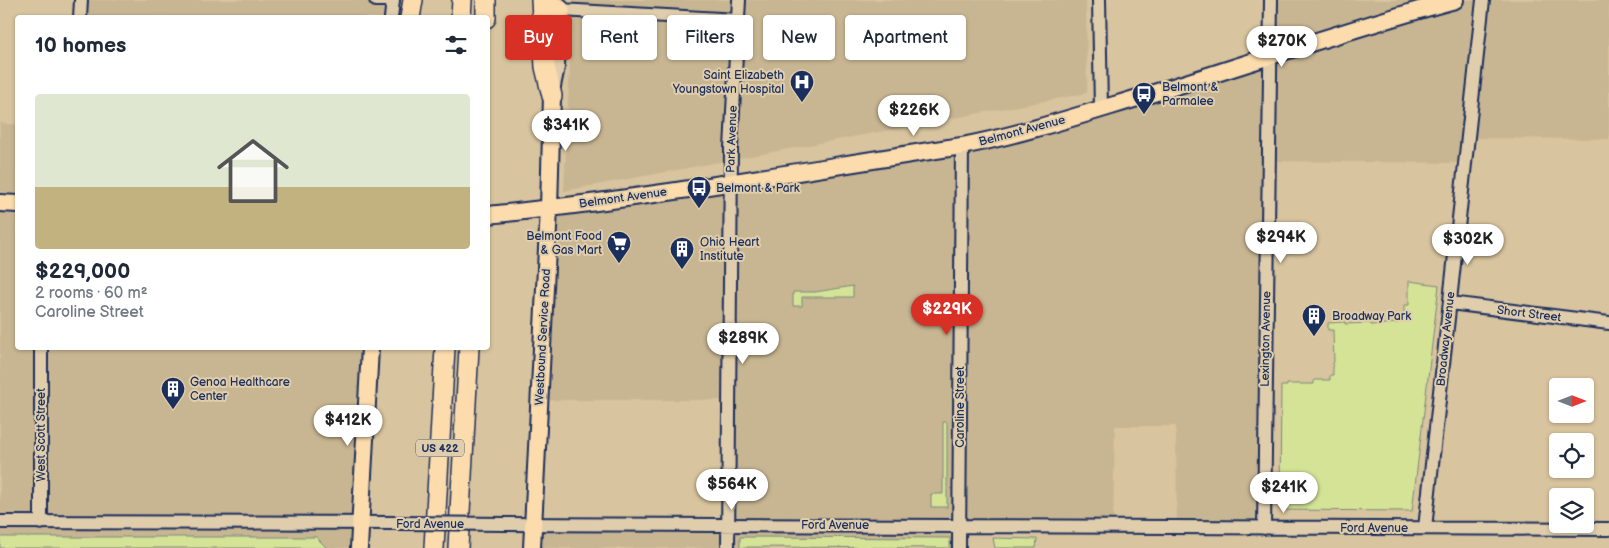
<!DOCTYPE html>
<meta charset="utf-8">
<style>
:root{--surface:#fff;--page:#f2f2f3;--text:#1f2937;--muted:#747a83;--accent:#d93025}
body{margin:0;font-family:"Balsamiq Sans",sans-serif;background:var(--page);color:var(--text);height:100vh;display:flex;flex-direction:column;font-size:19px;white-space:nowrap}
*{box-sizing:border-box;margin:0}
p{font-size:16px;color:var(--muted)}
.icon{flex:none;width:28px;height:28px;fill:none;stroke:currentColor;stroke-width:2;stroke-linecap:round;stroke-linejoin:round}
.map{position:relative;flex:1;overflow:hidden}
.panel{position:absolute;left:15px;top:15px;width:475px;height:335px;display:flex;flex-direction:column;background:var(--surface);border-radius:5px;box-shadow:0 1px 4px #0004}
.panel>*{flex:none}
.banner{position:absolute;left:505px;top:15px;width:475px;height:45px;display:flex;gap:10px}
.needle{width:32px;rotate:90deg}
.fabs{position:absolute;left:1549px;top:378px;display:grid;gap:10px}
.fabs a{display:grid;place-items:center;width:45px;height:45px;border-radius:5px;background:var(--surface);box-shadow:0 1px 4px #0004;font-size:25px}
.price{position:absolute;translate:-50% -42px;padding:0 11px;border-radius:18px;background:#fff;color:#222;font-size:16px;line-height:32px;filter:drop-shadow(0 1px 2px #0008)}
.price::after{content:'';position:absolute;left:50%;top:30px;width:15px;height:11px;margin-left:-8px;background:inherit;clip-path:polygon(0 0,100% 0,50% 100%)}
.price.on{background:var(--accent);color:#fff}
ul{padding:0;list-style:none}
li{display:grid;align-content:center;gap:10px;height:265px;padding:0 20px}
li span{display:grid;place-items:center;height:155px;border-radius:5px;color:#555}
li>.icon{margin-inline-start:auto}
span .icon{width:90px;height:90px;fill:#fffc;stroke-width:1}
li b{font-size:21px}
h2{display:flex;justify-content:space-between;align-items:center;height:60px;padding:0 20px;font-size:21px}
.pill{padding:0 18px;border-radius:5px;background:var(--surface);box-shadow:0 1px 4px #0004;font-size:18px;line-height:45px}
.pill.on{background:var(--accent);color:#fff}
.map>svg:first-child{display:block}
.built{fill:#c8b692}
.green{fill:#d5e397;stroke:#78897a}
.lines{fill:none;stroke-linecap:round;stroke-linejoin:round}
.minor-casing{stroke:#1b2f5e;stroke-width:16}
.major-casing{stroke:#1b2f5e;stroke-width:20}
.highway-casing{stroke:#1b2f5e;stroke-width:22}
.minor{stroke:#e0cdab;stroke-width:12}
.major{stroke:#fcdcac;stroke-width:16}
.highway{stroke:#fcdcac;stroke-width:19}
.minor-bridge-casing{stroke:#1b2f5e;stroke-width:16;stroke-linecap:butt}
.minor-bridge{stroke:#e0cdab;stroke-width:12}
.labels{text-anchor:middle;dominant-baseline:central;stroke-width:4;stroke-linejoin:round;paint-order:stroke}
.shield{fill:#e0cdab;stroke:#565e75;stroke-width:1}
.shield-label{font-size:11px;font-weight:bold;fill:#1b2f5e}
.poi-label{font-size:12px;fill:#1b2f5e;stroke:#e0cdab;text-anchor:start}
.street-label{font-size:12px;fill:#1b2f5e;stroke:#e0cdab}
</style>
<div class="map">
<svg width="1609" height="548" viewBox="0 0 1609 548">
<rect width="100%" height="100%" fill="#d8c49e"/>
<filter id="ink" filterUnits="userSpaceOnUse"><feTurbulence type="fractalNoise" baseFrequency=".02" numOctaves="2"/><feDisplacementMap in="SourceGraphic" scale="10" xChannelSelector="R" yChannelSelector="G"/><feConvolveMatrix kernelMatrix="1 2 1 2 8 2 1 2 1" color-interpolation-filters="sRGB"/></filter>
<g filter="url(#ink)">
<path class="built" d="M81,0H393L391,17L80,18Z
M573,0H1086L1087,93L564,191Z
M1271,0H1609V139L1468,138L1465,163L1268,161L1264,528L1177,527L1176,426H1115L1113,527L960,526L959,548H532L534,524L727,525L729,400H540L549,208L962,146L1270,56Z
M0,123L17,125L18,348H370L359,548H0Z"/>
<path class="green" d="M1409,281L1439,285L1412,511L1280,510L1281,386H1287V384H1314V380H1330V375H1333V363L1334,362L1333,330H1328V323L1345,322V324L1370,323L1371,325L1399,323V320H1404V305H1409Z
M853,286V297H802V306H793V292H815Z
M943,422H947V507H931V494H943Z
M0,537H316L327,548H0Z
M740,537L950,538V548L747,547V548H740Z
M993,538L1037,539L1036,548H995Z"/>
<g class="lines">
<defs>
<path id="minor" d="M376,0H393
M1099,0L1101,109
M560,10L738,20
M80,18L81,0
M391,18L393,0
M553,91L558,67L560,4
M1450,303L1609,323
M0,522L400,523
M41,523V348
M505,524L1609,529
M1264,528L1271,0
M1425,528L1483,0
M728,548L731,148L739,0
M959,548L962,146"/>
<path id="major" d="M0,203L18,204
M488,215C646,199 804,170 962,146C1013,136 1062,121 1111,106C1226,72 1339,31 1455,0
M359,548L370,348
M532,548L549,208L552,96"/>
<path id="highway" d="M541,0L545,67L552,96
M542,7L552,6L560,10
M410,18L413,0
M461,18L462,0
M486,18V0
M434,548L445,348
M458,548L469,348"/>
</defs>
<use href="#minor" class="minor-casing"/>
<use href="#major" class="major-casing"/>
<use href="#highway" class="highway-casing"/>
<use href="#minor" class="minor"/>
<use href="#major" class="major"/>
<use href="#highway" class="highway"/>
<defs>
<path id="minor-bridge" d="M400,523L505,524"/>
</defs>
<use href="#minor-bridge" class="minor-bridge-casing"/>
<use href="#minor-bridge" class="minor-bridge"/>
</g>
</g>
<defs>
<symbol id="hospital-pin" viewBox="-11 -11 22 30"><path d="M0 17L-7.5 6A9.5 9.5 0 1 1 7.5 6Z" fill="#1b2f5e" stroke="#e0cdab"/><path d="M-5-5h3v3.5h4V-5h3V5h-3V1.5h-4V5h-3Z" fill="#fff"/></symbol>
<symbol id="bus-pin" viewBox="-11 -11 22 30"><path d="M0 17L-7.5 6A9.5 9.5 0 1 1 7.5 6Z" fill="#1b2f5e" stroke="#e0cdab"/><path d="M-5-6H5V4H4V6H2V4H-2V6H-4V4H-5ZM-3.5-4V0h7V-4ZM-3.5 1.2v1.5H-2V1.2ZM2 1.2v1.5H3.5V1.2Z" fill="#fff"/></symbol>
<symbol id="supermarket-pin" viewBox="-11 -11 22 30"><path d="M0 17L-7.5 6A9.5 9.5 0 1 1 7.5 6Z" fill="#1b2f5e" stroke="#e0cdab"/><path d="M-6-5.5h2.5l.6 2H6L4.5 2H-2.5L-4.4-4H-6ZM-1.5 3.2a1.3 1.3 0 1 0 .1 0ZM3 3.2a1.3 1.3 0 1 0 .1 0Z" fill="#fff"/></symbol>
<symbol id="building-pin" viewBox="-11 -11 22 30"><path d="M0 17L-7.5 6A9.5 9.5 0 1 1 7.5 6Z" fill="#1b2f5e" stroke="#e0cdab"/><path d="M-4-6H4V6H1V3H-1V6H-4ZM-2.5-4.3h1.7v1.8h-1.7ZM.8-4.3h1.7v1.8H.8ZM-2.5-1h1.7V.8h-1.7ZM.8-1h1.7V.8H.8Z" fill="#fff"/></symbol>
</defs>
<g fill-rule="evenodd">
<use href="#hospital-pin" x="788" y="68" width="28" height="38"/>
<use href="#bus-pin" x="1130" y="80" width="28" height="38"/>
<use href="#bus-pin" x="685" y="174" width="28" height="38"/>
<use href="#supermarket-pin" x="605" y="229" width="28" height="38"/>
<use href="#building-pin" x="668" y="235" width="28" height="38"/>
<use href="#building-pin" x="1300" y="302" width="28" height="38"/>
<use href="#building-pin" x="159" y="375" width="28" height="38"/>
</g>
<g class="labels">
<rect class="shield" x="416" y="439.5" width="48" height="17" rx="4"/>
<g class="shield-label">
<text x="440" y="448">US 422</text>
</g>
<g class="poi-label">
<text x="784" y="75" text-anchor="end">Saint Elizabeth<tspan x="784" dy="14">Youngstown Hospital</tspan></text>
<text x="1162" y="87">Belmont &amp;<tspan x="1162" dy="14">Parmalee</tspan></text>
<text x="716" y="188">Belmont &amp; Park</text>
<text x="602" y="236" text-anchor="end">Belmont Food<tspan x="602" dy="14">&amp; Gas Mart</tspan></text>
<text x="700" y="242">Ohio Heart<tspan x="700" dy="14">Institute</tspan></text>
<text x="1332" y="316">Broadway Park</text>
<text x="190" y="382">Genoa Healthcare<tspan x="190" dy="14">Center</tspan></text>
</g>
<g class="street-label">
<text transform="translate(1022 131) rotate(-15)">Belmont Avenue</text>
<text transform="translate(732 139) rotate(-88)">Park Avenue</text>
<text transform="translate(623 198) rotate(-8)">Belmont Avenue</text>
<text transform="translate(1529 314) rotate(7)">Short Street</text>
<text transform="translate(543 337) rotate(-87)">Westbound Service Road</text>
<text transform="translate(1266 339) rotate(-89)">Lexington Avenue</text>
<text transform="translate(1446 339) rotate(-84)">Broadway Avenue</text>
<text transform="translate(960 407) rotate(-90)">Caroline Street</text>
<text transform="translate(41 435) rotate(-90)">West Scott Street</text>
<text x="430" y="524">Ford Avenue</text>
<text x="835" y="525">Ford Avenue</text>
<text x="1374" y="528">Ford Avenue</text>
</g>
</g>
</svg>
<div class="fabs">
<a><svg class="needle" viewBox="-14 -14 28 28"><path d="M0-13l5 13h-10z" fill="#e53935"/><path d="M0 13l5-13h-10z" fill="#747a83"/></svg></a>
<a><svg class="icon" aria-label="locate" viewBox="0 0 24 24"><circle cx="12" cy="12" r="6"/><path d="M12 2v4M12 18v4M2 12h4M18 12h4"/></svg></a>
<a><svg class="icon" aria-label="layers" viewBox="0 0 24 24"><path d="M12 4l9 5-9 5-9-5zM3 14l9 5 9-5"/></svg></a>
</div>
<b class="price" style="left:1282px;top:68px">$270K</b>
<b class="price" style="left:914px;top:137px">$226K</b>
<b class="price" style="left:566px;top:152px">$341K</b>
<b class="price" style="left:1281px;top:264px">$294K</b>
<b class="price" style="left:1468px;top:266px">$302K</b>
<b class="price on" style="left:947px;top:336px">$229K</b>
<b class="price" style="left:743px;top:365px">$289K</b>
<b class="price" style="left:348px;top:447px">$412K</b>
<b class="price" style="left:732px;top:511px">$564K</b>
<b class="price" style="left:1284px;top:514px">$241K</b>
<div class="banner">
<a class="pill on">Buy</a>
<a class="pill">Rent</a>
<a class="pill">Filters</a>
<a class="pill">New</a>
<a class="pill">Apartment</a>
</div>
<section class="panel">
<h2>10 homes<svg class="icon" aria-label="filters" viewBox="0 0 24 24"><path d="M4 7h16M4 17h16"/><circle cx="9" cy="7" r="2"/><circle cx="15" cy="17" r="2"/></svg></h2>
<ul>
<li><span style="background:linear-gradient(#dfe7d0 60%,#c2b280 0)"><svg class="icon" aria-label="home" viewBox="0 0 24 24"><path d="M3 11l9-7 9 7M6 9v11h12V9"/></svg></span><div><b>$229,000</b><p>2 rooms · 60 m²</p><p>Caroline Street</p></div></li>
</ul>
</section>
</div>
